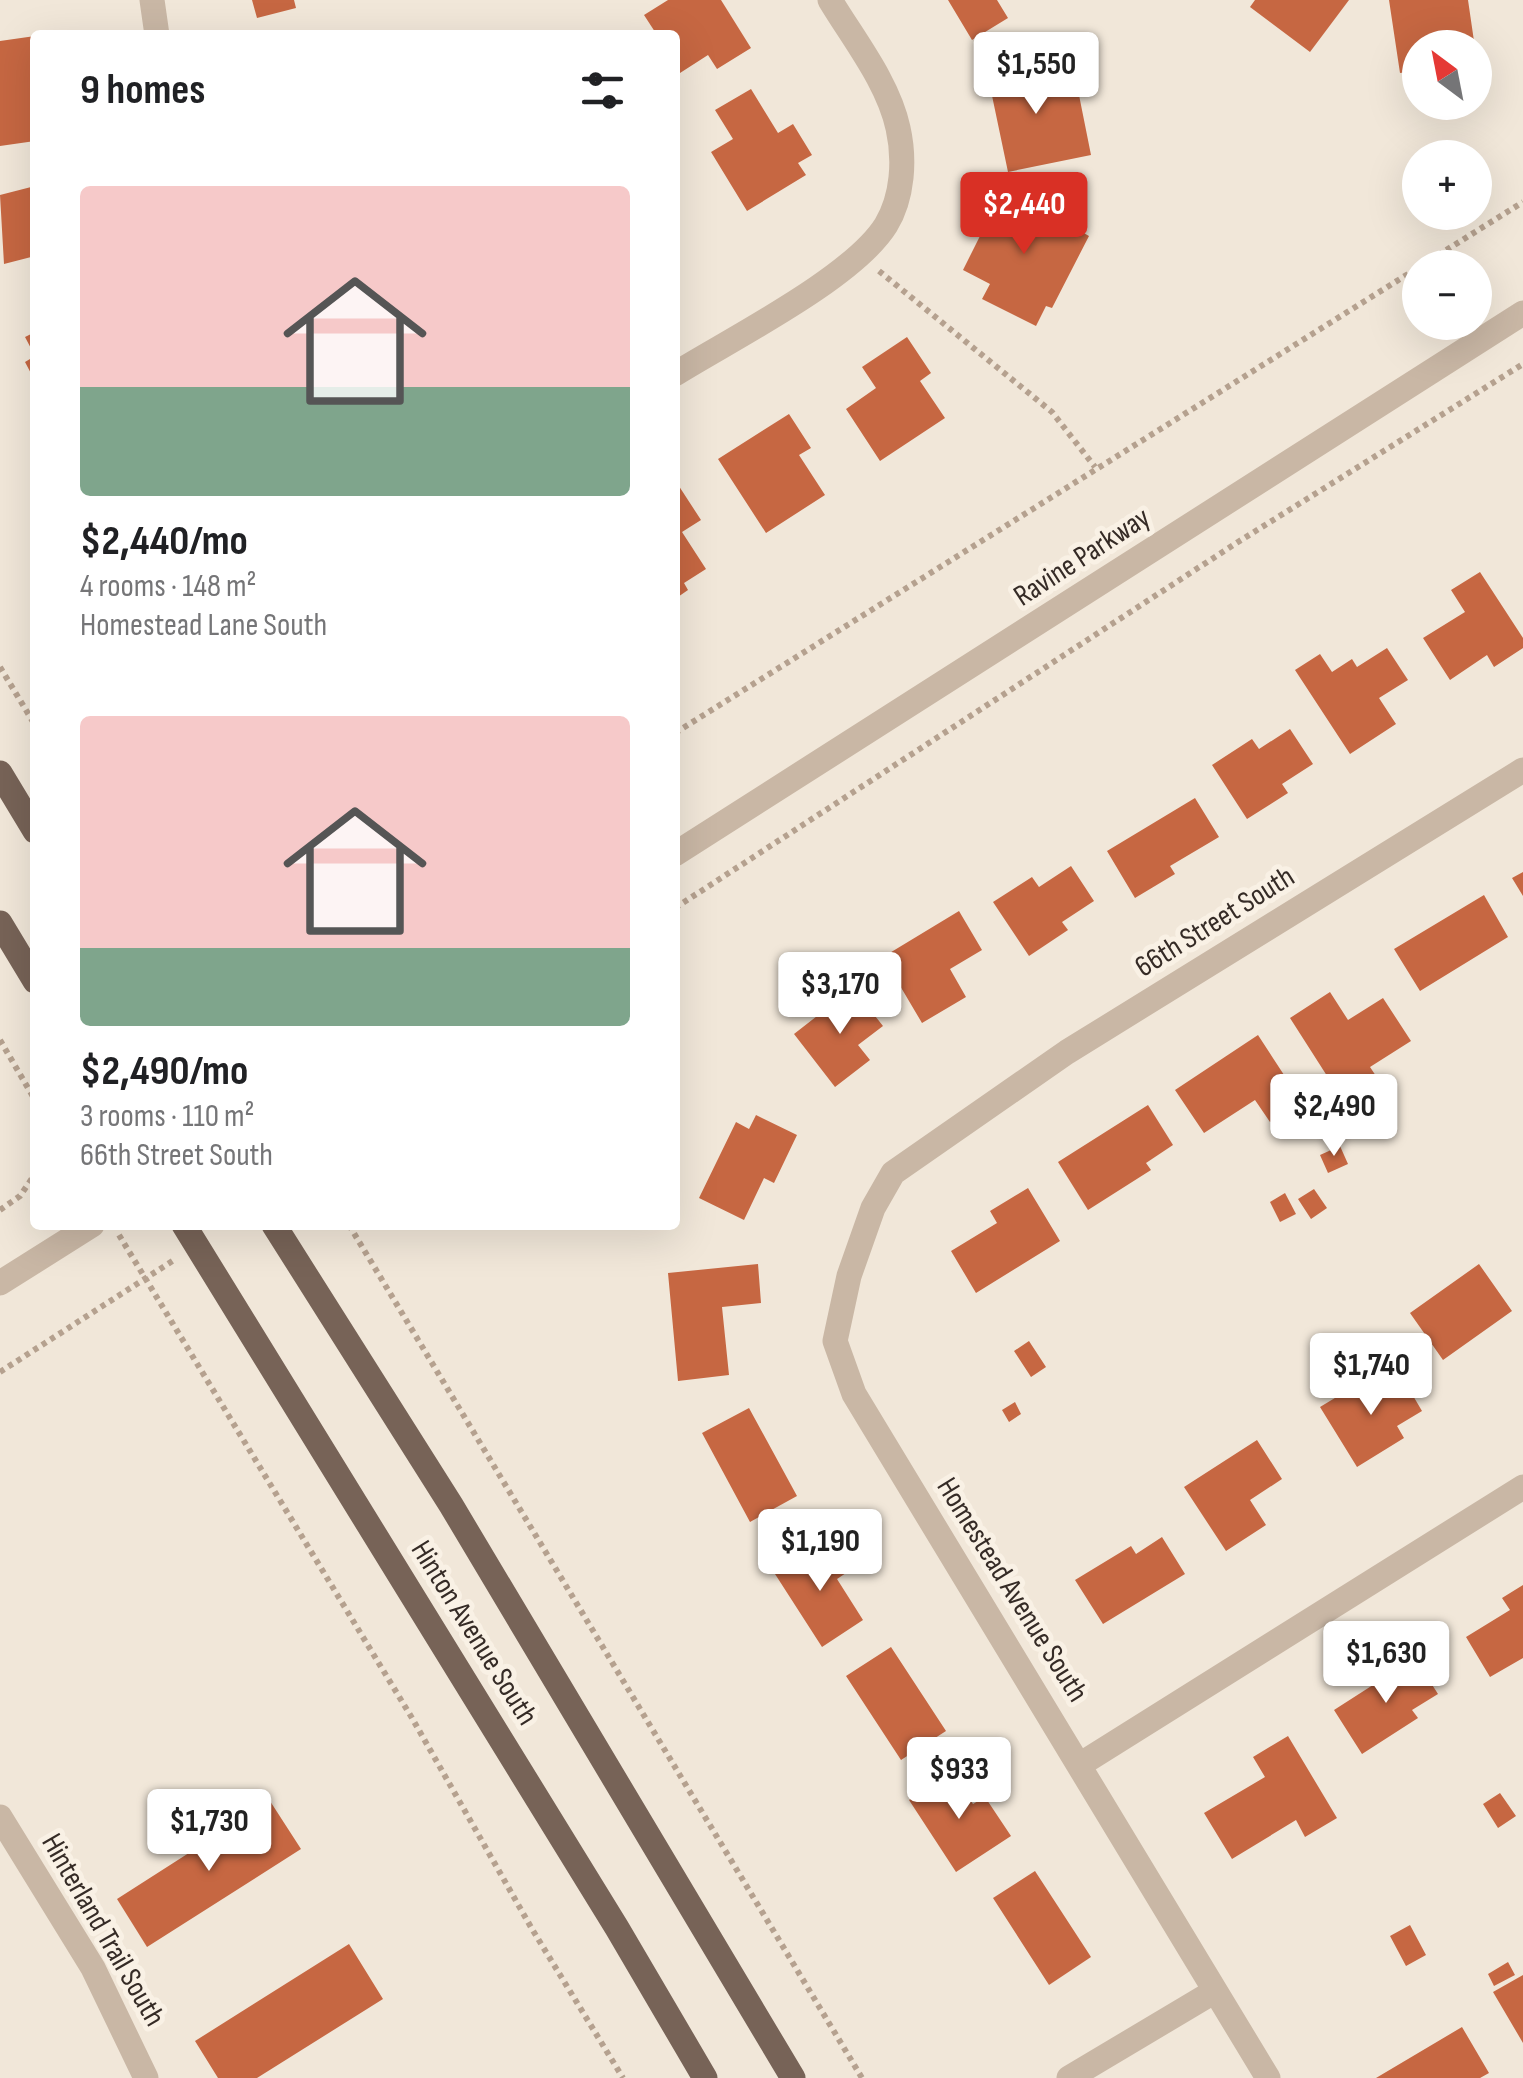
<!DOCTYPE html>
<meta charset="utf-8">
<style>
:root{--surface:#fff;--page:#f2f2f2;--text:#202124;--muted:#757577;--accent:#d93025}
body{margin:0;font-family:"Sofia Sans Condensed",sans-serif;background:var(--page);color:var(--text);height:100vh;display:flex;flex-direction:column;font-size:38px;white-space:nowrap}
*{box-sizing:border-box;margin:0}
p{font-size:32px;color:var(--muted)}
.icon{flex:none;width:55px;height:55px;fill:none;stroke:currentColor;stroke-width:2;stroke-linecap:round;stroke-linejoin:round}
.map{position:relative;flex:1;overflow:hidden}
.sheet{position:absolute;left:30px;top:30px;width:650px;height:1200px;display:flex;flex-direction:column;background:var(--surface);border-radius:10px;box-shadow:0 10px 40px #0002}
.sheet>*{flex:none}
.needle{width:65px;rotate:328deg}
.controls{position:absolute;left:1402px;top:30px;display:grid;gap:20px}
.controls a{display:grid;place-items:center;width:90px;height:90px;border-radius:50%;background:var(--surface);box-shadow:0 10px 40px #0002;font-size:50px}
.price{position:absolute;translate:-50% -85px;padding:0 22px;border-radius:10px;background:#fff;color:#222;font-size:32px;line-height:65px;filter:drop-shadow(0 2px 5px #0008)}
.price::after{content:'';position:absolute;left:50%;top:60px;width:30px;height:22px;margin-left:-15px;background:inherit;clip-path:polygon(0 0,100% 0,50% 100%)}
.price.current{background:var(--accent);color:#fff}
ul{padding:0;list-style:none}
li{display:grid;align-content:center;gap:20px;height:530px;padding:0 50px}
li span{display:grid;place-items:center;height:310px;border-radius:10px;color:#555}
li>.icon{margin-inline-start:auto}
span .icon{width:180px;height:180px;fill:#fffc;stroke-width:1}
li b{font-size:42px}
h2{display:flex;justify-content:space-between;align-items:center;height:120px;padding:0 50px;font-size:42px}
.map>svg:first-child{display:block}
.building{fill:#c66742}
.lines{fill:none;stroke-linecap:round;stroke-linejoin:round}
.path{stroke:#b5a18f;stroke-width:6;stroke-dasharray:5 5;stroke-linecap:butt}
.minor{stroke:#c9b7a5;stroke-width:25}
.major{stroke:#776357;stroke-width:25}
.labels{text-anchor:middle;dominant-baseline:central;stroke-width:10;stroke-linejoin:round;paint-order:stroke}
.street-label{font-size:30px;fill:#352b26;stroke:#f9f1e5}
</style>
<div class="map">
<svg width="1523" height="2078" viewBox="0 0 1523 2078">
<rect width="100%" height="100%" fill="#f1e7d9"/>
<path class="building" d="M252,0H294L296,8L257,18Z
M668,0H721L751,48L717,69L708,55L680,73L675,65V35H657L644,15Z
M948,0H997L1008,18L972,40Z
M1255,0H1349L1310,52L1250,7Z
M1389,0H1468L1475,48H1420V70L1400,73Z
M35,36V141L0,146V41Z
M1039,56L1047,92L1077,85L1091,155L1008,172L986,67Z
M751,89L778,133L793,124L812,155L798,163L806,175L747,211L711,152L733,139L715,110Z
M35,186V256L4,264L0,195Z
M1004,188L1089,236L1052,308L1046,306L1036,326L982,299L990,284L963,270Z
M35,332V381L25,362L35,356L25,337Z
M907,337L931,373L920,381L945,418L880,461L846,409L876,388L862,367Z
M789,414L811,448L799,455L825,495L766,533L718,459Z
M675,480L701,520L682,532L706,569L684,583L688,590L675,599Z
M1480,572L1523,638V648L1494,667L1487,655L1450,680L1423,638L1465,612L1451,590Z
M1387,648L1408,680L1379,698L1396,724L1350,754L1295,670L1320,654L1332,672L1352,659L1357,667Z
M1290,729L1313,764L1282,784L1288,793L1247,819L1212,765L1252,739L1259,749Z
M1195,798L1219,837L1170,866L1175,874L1135,898L1107,851Z
M1071,866L1094,901L1062,922L1068,930L1029,956L993,902L1032,877L1039,887Z
M1523,872V896L1512,878Z
M1484,895L1508,937L1420,991L1394,949Z
M959,911L982,950L950,969L966,997L922,1023L883,957Z
M853,988L883,1026L858,1045L870,1060L835,1087L794,1034Z
M1330,992L1348,1020L1383,998L1411,1041L1370,1067L1380,1082L1345,1104L1290,1018Z
M1258,1035L1301,1101L1270,1122L1255,1100L1204,1133L1175,1090Z
M1148,1105L1173,1145L1146,1163L1151,1170L1088,1210L1058,1162Z
M756,1115L797,1135L774,1183L764,1178L744,1220L699,1198L736,1122L749,1129Z
M1340,1146L1348,1164L1328,1173L1320,1155Z
M1028,1188L1060,1241L976,1293L951,1251L997,1223L990,1211Z
M1314,1189L1327,1208L1311,1219L1298,1199Z
M1285,1193L1296,1214L1280,1222L1270,1202Z
M758,1264L761,1303L722,1307L729,1375L678,1381L668,1273Z
M1479,1264L1512,1311L1443,1360L1410,1313Z
M1029,1341L1046,1367L1031,1377L1014,1351Z
M1402,1377L1422,1411L1397,1426L1404,1438L1357,1467L1320,1407L1368,1378L1377,1392Z
M1015,1402L1021,1414L1009,1422L1002,1410Z
M749,1408L797,1496L750,1522L702,1433Z
M1257,1440L1282,1479L1250,1500L1266,1525L1226,1551L1184,1487Z
M1162,1537L1185,1574L1103,1624L1075,1580L1131,1546L1136,1554Z
M826,1542L846,1573L837,1579L863,1620L822,1647L775,1574Z
M1523,1585V1658L1490,1677L1466,1637L1510,1610L1502,1598Z
M891,1647L946,1731L901,1760L846,1676Z
M1415,1658L1438,1694L1412,1710L1418,1718L1362,1754L1334,1710Z
M1288,1736L1337,1818L1305,1837L1296,1820L1232,1859L1204,1813L1265,1777L1253,1757Z
M952,1772L973,1804L985,1797L1011,1836L956,1872L909,1800Z
M1500,1793L1516,1816L1498,1828L1483,1804Z
M270,1801L301,1849L147,1947L117,1899Z
M1035,1871L1091,1957L1049,1985L993,1898Z
M1410,1925L1426,1955L1406,1966L1390,1936Z
M349,1944L383,1999L257,2078H218L195,2041Z
M1508,1962L1515,1975L1494,1986L1488,1974Z
M1523,1975V2043L1493,1992Z
M1462,2027L1489,2073L1480,2078H1376Z"/>
<g class="lines">
<path class="path" d="M879,271L1052,412L1095,467
M0,667L35,725
M675,733L1523,202
M675,908L1238,542L1523,364
M0,1040L35,1100
M0,1210L20,1196L35,1174
M349,1225L862,2078
M119,1235L412,1718L532,1929L623,2078
M0,1372L174,1260"/>
<path class="minor" d="M152,0L157,35
M675,374C731,339 853,278 886,225C903,197 905,159 898,128C888,82 854,40 830,0
M675,854L1523,313
M0,1283L92,1225
M1081,1764L1523,1487
M0,1817L93,1968L146,2078
M1069,2078L1215,1991
M1268,2078L854,1394L835,1341L849,1276L873,1208L893,1173L1067,1052L1523,770"/>
<path class="major" d="M0,773L35,831
M0,923L35,981
M184,1225L617,1928L705,2078
M274,1225L451,1505L793,2078"/>
</g>
<g class="labels">
<g class="street-label">
<text transform="translate(1082 557) rotate(-33)">Ravine Parkway</text>
<text transform="translate(1215 922) rotate(-32)">66th Street South</text>
<text transform="translate(1012 1590) rotate(58)">Homestead Avenue South</text>
<text transform="translate(474 1633) rotate(58)">Hinton Avenue South</text>
<text transform="translate(103 1930) rotate(60)">Hinterland Trail South</text>
</g>
</g>
</svg>
<div class="controls">
<a><svg class="needle" viewBox="-14 -14 28 28"><path d="M0-13l5 13h-10z" fill="#e53935"/><path d="M0 13l5-13h-10z" fill="#757577"/></svg></a>
<a>+</a>
<a>−</a>
</div>
<b class="price" style="left:1036px;top:117px">$1,550</b>
<b class="price current" style="left:1024px;top:257px">$2,440</b>
<b class="price" style="left:840px;top:1037px">$3,170</b>
<b class="price" style="left:1334px;top:1159px">$2,490</b>
<b class="price" style="left:1371px;top:1418px">$1,740</b>
<b class="price" style="left:820px;top:1594px">$1,190</b>
<b class="price" style="left:1386px;top:1706px">$1,630</b>
<b class="price" style="left:959px;top:1822px">$933</b>
<b class="price" style="left:209px;top:1874px">$1,730</b>
<section class="sheet">
<h2>9 homes<svg class="icon" aria-label="filters" viewBox="0 0 24 24"><path d="M4 7h16M4 17h16"/><circle cx="9" cy="7" r="2"/><circle cx="15" cy="17" r="2"/></svg></h2>
<ul>
<li><span style="background:linear-gradient(#f6c9c9 65%,#7fa58c 0)"><svg class="icon" aria-label="home" viewBox="0 0 24 24"><path d="M3 11l9-7 9 7M6 9v11h12V9"/></svg></span><div><b>$2,440/mo</b><p>4 rooms · 148 m²</p><p>Homestead Lane South</p></div></li>
<li><span style="background:linear-gradient(#f6c9c9 75%,#7fa58c 0)"><svg class="icon" aria-label="home" viewBox="0 0 24 24"><path d="M3 11l9-7 9 7M6 9v11h12V9"/></svg></span><div><b>$2,490/mo</b><p>3 rooms · 110 m²</p><p>66th Street South</p></div></li>
</ul>
</section>
</div>
